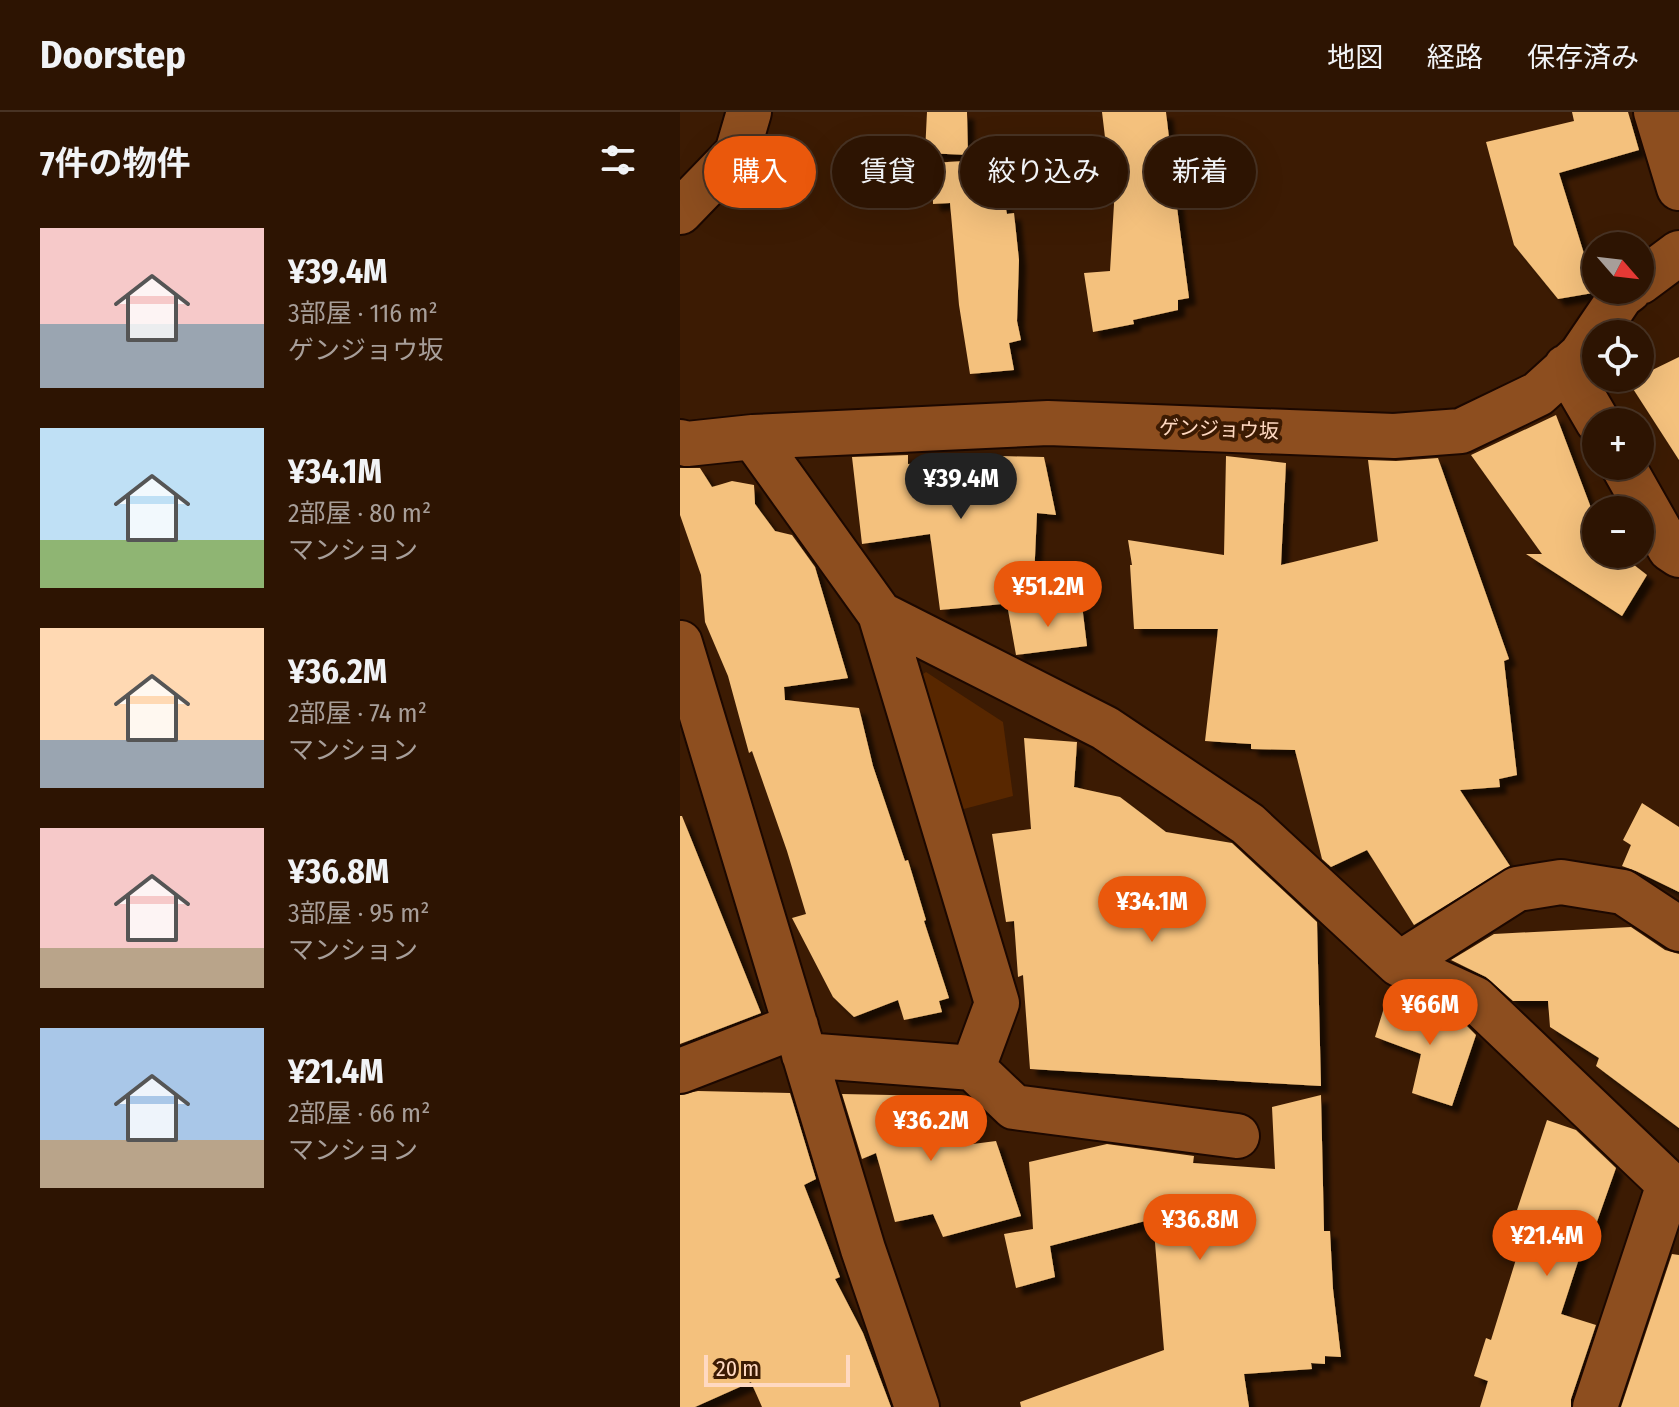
<!DOCTYPE html>
<html lang="ja">
<meta charset="utf-8">
<style>
:root{--surface:#2d1402;--page:#392111;--text:#f1f3f6;--muted:#a79e99;--line:#483324;--accent:#ea580c}
body{margin:0;font-family:"Fira Sans Condensed","Noto Sans JP",sans-serif;background:var(--page);color:var(--text);height:100vh;display:flex;flex-direction:column;font-size:30px;white-space:nowrap}
*{box-sizing:border-box;margin:0}
p{font-size:26px;color:var(--muted)}
.icon{flex:none;width:44px;height:44px;fill:none;stroke:currentColor;stroke-width:2;stroke-linecap:round;stroke-linejoin:round}
.map{position:relative;flex:1;overflow:hidden}
.side{display:flex;flex-direction:column;background:var(--surface);width:680px}
.side>*{flex:none}
.hud{position:absolute;left:24px;top:24px;width:760px;height:72px;display:flex;gap:16px}
.needle{width:52px;rotate:118deg}
.buttons{position:absolute;left:902px;top:120px;display:grid;gap:16px}
.buttons a{display:grid;place-items:center;width:72px;height:72px;border-radius:50%;background:var(--surface);box-shadow:0 8px 32px #0002,0 0 0 2px var(--line);font-size:40px}
.scale{position:absolute;left:24px;bottom:20px;width:146px;box-sizing:border-box;padding-left:8px;border:4px solid #ffd9c2;border-top:0;font-size:22px;line-height:28px;white-space:nowrap;color:#ffd9c2;-webkit-text-stroke:6px #3c1b03;paint-order:stroke}
.price{position:absolute;translate:-50% -68px;padding:0 18px;border-radius:28px;background:var(--accent);color:#fff;font-size:26px;line-height:52px;filter:drop-shadow(0 2px 4px #0008)}
.price::after{content:'';position:absolute;left:50%;top:48px;width:24px;height:18px;margin-left:-12px;background:inherit;clip-path:polygon(0 0,100% 0,50% 100%)}
.price.on{background:#222;color:#fff}
ul{padding:0;list-style:none}
li{display:flex;align-items:center;gap:24px;height:200px;padding:0 40px}
li span{display:grid;place-items:center;flex:none;width:224px;height:160px;border-radius:0px;color:#555}
li>.icon{margin-inline-start:auto}
span .icon{width:96px;height:96px;fill:#fffc;stroke-width:1}
li b{font-size:34px}
h2{display:flex;justify-content:space-between;align-items:center;height:96px;padding:0 40px;font-size:34px}
.chip{padding:0 28px;border-radius:36px;background:var(--surface);box-shadow:0 8px 32px #0002,0 0 0 2px var(--line);font-size:28px;line-height:72px}
.chip.on{background:var(--accent);color:#fff}
header{display:flex;align-items:center;gap:48px;box-sizing:border-box;height:112px;padding:0 40px;background:var(--surface);border-bottom:2px solid var(--line)}
header strong{font-size:38px}
nav{display:flex;gap:44px;margin-inline-start:auto;font-size:28px}
main{display:flex;flex:1;min-height:0}
.map>svg:first-child{display:block}
.green{fill:#582700}
.building{fill:#f4c17d;filter:url(#shadow)}
.lines{fill:none;stroke-linecap:round;stroke-linejoin:round}
.minor-casing{stroke:#1c0800;stroke-width:48}
.minor{stroke:#8d4e1f;stroke-width:44}
.labels{text-anchor:middle;dominant-baseline:central;stroke-width:8;stroke-linejoin:round;paint-order:stroke}
.street-label{font-size:20px;fill:#ffd9c2;stroke:#3c1b03}
</style>
<header>
<strong>Doorstep</strong>
<nav><a>地図</a><a>経路</a><a>保存済み</a></nav>
</header>
<main>
<section class="side">
<h2>7件の物件<svg class="icon" aria-label="filters" viewBox="0 0 24 24"><path d="M4 7h16M4 17h16"/><circle cx="9" cy="7" r="2"/><circle cx="15" cy="17" r="2"/></svg></h2>
<ul>
<li><span style="background:linear-gradient(#f6c9c9 60%,#9aa5b1 0)"><svg class="icon" aria-label="home" viewBox="0 0 24 24"><path d="M3 11l9-7 9 7M6 9v11h12V9"/></svg></span><div><b>¥39.4M</b><p>3部屋 · 116 m²</p><p>ゲンジョウ坂</p></div></li>
<li><span style="background:linear-gradient(#bfe0f5 70%,#8fb573 0)"><svg class="icon" aria-label="home" viewBox="0 0 24 24"><path d="M3 11l9-7 9 7M6 9v11h12V9"/></svg></span><div><b>¥34.1M</b><p>2部屋 · 80 m²</p><p>マンション</p></div></li>
<li><span style="background:linear-gradient(#ffd9b3 70%,#9aa5b1 0)"><svg class="icon" aria-label="home" viewBox="0 0 24 24"><path d="M3 11l9-7 9 7M6 9v11h12V9"/></svg></span><div><b>¥36.2M</b><p>2部屋 · 74 m²</p><p>マンション</p></div></li>
<li><span style="background:linear-gradient(#f6c9c9 75%,#b9a48a 0)"><svg class="icon" aria-label="home" viewBox="0 0 24 24"><path d="M3 11l9-7 9 7M6 9v11h12V9"/></svg></span><div><b>¥36.8M</b><p>3部屋 · 95 m²</p><p>マンション</p></div></li>
<li><span style="background:linear-gradient(#a9c7e8 70%,#b9a48a 0)"><svg class="icon" aria-label="home" viewBox="0 0 24 24"><path d="M3 11l9-7 9 7M6 9v11h12V9"/></svg></span><div><b>¥21.4M</b><p>2部屋 · 66 m²</p><p>マンション</p></div></li>
</ul>
</section>
<div class="map">
<svg width="999" height="1295" viewBox="0 0 999 1295">
<defs>
<filter id="shadow"><feDropShadow dx="7" dy="7" stdDeviation="2" flood-color="#0009"/></filter>
</defs>
<rect width="100%" height="100%" fill="#3c1b03"/>
<path class="green" d="M246,560L323,610L333,684L280,698L233,569Z"/>
<path class="building" d="M247,0H287L288,43L245,41Z
M422,0H486L498,103L509,186L498,188V198L453,208L454,212L413,220L404,161L430,159L434,92L424,42H427Z
M892,0H948L959,38L879,61L915,177L913,181L878,187L834,133L806,30L894,9Z
M316,47L327,102L334,101L339,148L337,209L341,228L329,231L334,258L290,262L279,193L270,91L253,92L252,51Z
M999,245V348L948,269L960,266V264Z
M876,303L916,409V442H940L967,463L942,504L846,442H862L791,343Z
M228,343V352L322,349V344L364,345L376,403L357,401L353,489L260,498L250,422L182,432L172,345Z
M546,344L606,351L601,453L698,429L688,348L716,349L758,346L829,547L824,549L837,663L819,667L820,675L780,678L830,754L734,813L687,738L651,755L642,747L615,638L571,637V632L525,629L538,517H454L450,453H452L448,428L544,443Z
M0,356H20L32,375L52,369L74,373L75,392L95,419L112,423L135,455L168,566L104,575L105,588L179,596L193,654L225,749L228,748L246,808L244,809L269,886L259,889L262,900L224,908L218,888L174,905L153,885L112,806L126,802L107,739L72,639L69,641L48,564L25,510L21,463L0,403Z
M402,493L407,534L336,543L328,498Z
M344,626L397,630L394,675L440,685L486,720L552,731L637,810L641,974L350,957L343,863L338,865L334,809L326,810L312,722L351,717Z
M962,691L999,715V780L956,759L942,754L951,733L943,728Z
M0,704H2L81,901L0,932Z
M951,815L985,838L999,842V1016L916,954L919,946L870,915L868,889H833L806,865L771,848L814,822Z
M707,886L782,909L796,923L772,994L732,981L741,942L695,925Z
M18,979L110,981L136,1067L124,1073L160,1165L155,1167L183,1221L211,1295H82L71,1270L15,1295H0V983Z
M162,982L258,984L285,1033L316,1029L341,1104L263,1125L253,1102L215,1110L196,1041L182,1047Z
M641,983L644,1119H650L653,1177L661,1245L645,1244V1252L631,1251L632,1257L564,1262L569,1295H341L340,1290L484,1238L473,1107L370,1134L375,1165L336,1176L324,1122L353,1117L349,1050L427,1032L514,1044L513,1051L595,1057L592,995Z
M867,1008L896,1018L936,1056L913,1121L908,1119L881,1202L916,1213L891,1287V1295H800L808,1269L794,1264L806,1226L811,1228L850,1102L837,1098Z
M992,1142L999,1143V1295H941Z"/>
<g class="lines">
<defs>
<path id="minor" d="M976,0L999,76
M0,100L57,41L69,0
M960,170L999,141
M886,255L918,310
M73,325L200,502L317,891L293,956
M0,330L7,332L73,325L368,311L714,324L781,319L858,282L901,243L941,184L949,178
M943,354L990,437L999,443
M200,502L425,616L568,712L719,852L795,887L989,1072L999,1075
M0,531L183,1137L237,1295
M719,852L837,777L881,770L943,780L999,817
M124,943L293,956L334,995L557,1024
M0,959L116,914
M915,1295L989,1072"/>
</defs>
<use href="#minor" class="minor-casing"/>
<use href="#minor" class="minor"/>
</g>
<g class="labels">
<g class="street-label">
<text transform="translate(539 317) rotate(2)">ゲンジョウ坂</text>
</g>
</g>
</svg>
<div class="buttons">
<a><svg class="needle" viewBox="-14 -14 28 28"><path d="M0-13l5 13h-10z" fill="#e53935"/><path d="M0 13l5-13h-10z" fill="#a79e99"/></svg></a>
<a><svg class="icon" aria-label="locate" viewBox="0 0 24 24"><circle cx="12" cy="12" r="6"/><path d="M12 2v4M12 18v4M2 12h4M18 12h4"/></svg></a>
<a>+</a>
<a>−</a>
</div>
<div class="scale">20 m</div>
<b class="price on" style="left:281px;top:409px">¥39.4M</b>
<b class="price" style="left:368px;top:517px">¥51.2M</b>
<b class="price" style="left:472px;top:832px">¥34.1M</b>
<b class="price" style="left:750px;top:935px">¥66M</b>
<b class="price" style="left:251px;top:1051px">¥36.2M</b>
<b class="price" style="left:520px;top:1150px">¥36.8M</b>
<b class="price" style="left:867px;top:1166px">¥21.4M</b>
<div class="hud">
<a class="chip on">購入</a>
<a class="chip">賃貸</a>
<a class="chip">絞り込み</a>
<a class="chip">新着</a>
</div>
</div>
</main>
